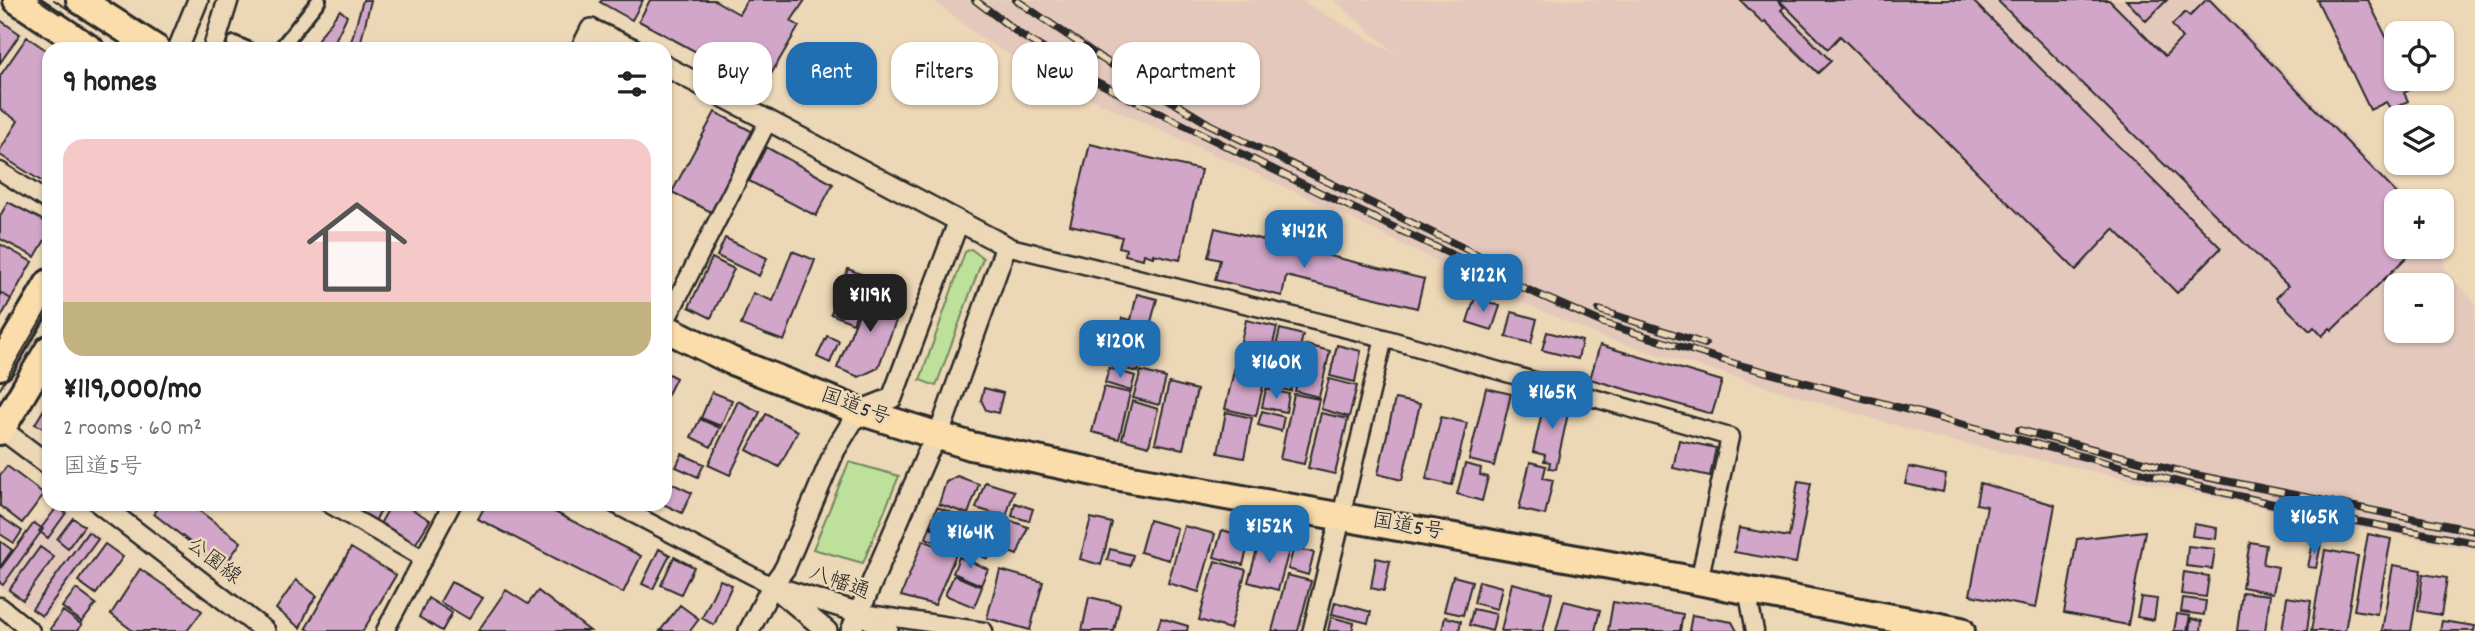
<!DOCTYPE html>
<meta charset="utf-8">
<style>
:root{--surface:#fff;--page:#f2f2f2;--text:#222;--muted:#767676;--accent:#1f6fb2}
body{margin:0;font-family:Dekko,"Klee One",sans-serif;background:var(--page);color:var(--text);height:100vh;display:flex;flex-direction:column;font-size:26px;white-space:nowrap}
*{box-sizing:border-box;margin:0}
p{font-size:23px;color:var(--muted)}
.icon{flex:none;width:38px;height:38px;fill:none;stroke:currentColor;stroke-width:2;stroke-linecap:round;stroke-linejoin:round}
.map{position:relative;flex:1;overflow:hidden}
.side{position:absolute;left:42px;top:42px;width:630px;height:469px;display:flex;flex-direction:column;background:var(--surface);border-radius:21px;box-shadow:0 2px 5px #0004}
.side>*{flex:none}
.top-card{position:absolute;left:693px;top:42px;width:665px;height:63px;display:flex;gap:14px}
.buttons{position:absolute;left:2384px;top:21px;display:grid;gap:14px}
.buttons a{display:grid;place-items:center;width:70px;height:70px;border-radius:14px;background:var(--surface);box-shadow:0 2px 5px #0004;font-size:35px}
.price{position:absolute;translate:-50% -60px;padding:0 16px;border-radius:14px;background:var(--accent);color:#fff;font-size:23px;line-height:46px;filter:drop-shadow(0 2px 4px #0008)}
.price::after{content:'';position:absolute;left:50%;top:42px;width:21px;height:16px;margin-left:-10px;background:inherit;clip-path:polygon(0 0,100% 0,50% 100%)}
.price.selected{background:#222;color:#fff}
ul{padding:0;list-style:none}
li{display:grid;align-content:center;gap:14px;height:371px;padding:0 21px}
li span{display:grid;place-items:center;height:217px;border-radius:21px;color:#555}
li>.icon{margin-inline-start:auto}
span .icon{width:126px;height:126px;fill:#fffc;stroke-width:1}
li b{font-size:30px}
h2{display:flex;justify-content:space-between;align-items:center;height:84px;padding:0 21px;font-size:30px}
.pill{padding:0 24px;border-radius:21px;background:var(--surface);box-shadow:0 2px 5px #0004;font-size:24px;line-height:63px}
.pill.selected{background:var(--accent);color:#fff}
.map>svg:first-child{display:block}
.built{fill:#e4c8bc;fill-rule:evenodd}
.green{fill:#bde09a;stroke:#748662;stroke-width:2}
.building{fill:#d2a6c9;stroke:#2b2b2b;stroke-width:2}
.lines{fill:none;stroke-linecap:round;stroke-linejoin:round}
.pedestrian-casing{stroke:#2b2b2b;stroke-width:18}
.minor-casing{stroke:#2b2b2b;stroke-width:21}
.tertiary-casing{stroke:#2b2b2b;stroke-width:24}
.trunk-casing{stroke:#2b2b2b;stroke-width:32}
.pedestrian{stroke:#ecd7b6;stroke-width:12}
.minor{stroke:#ecd7b6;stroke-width:16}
.tertiary{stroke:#ecd7b6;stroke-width:19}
.trunk{stroke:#faddab;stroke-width:26}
.tram{stroke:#2b2b2b;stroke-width:2}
.rail-casing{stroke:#2b2b2b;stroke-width:8}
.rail{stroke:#ecd7b6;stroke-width:5;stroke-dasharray:16;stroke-linecap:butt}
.labels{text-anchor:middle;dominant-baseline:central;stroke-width:5;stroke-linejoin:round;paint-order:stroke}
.street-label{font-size:21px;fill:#2b2b2b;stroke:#ecd7b6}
</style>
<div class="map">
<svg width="2475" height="631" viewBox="0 0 2475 631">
<rect width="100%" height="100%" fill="#ecd7b6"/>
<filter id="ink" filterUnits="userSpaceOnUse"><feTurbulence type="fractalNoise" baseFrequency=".0143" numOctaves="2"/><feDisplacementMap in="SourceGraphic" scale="14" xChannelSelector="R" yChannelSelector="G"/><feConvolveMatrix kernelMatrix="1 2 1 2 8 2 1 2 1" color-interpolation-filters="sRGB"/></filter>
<g filter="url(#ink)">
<path class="built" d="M933,0H1300L1397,55L1334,0H2215L2409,201H2396V247H2441V242L2446,272L2475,303V550L2344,525L1938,438L1601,337L1499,292L1311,199L1079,93L984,40ZM2396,285H2441V331H2396Z
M56,504L102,539L45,621L0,586V567L34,519L40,523Z"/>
<path class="green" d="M971,249L983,258L936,386L920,380L965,252Z
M849,462L899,476L863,563L813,549Z"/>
<path class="building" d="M363,0H371L359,49H349Z
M602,0H643L632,20L600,2Z
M650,0H714L739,14L747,0H805L791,21L799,26L763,88L639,21Z
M1740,0H1777L1784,7L1781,10L1831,61L1818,73L1765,21L1763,23Z
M1779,0H1972L2221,248L2177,293L2114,229L2076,270L1840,36L1828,49Z
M1997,0H2109L2165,56L2182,38L2172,25L2185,12L2190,16L2206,0H2210L2404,201H2396V247H2417L2332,330L2330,328L2322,336L2314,327L2310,331L2276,298L2288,286Z
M2126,0H2167L2146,21Z
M2317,0H2368L2396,57V79H2406L2411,89L2404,93L2408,101L2391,110L2386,102L2370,110Z
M340,10L347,16L331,49H317L318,39Z
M0,20L20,34L0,63Z
M27,37L49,52V186L0,155V150L18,121L0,109V76Z
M715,112L755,133L713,213L672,192Z
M1090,144L1201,170L1180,260L1153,254V257L1144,254L1143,259L1125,255L1126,249L1119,247L1122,237L1070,225Z
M766,147L833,184L816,216L749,181Z
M8,202L48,223L49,233L35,257L0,239V216Z
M1215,228L1424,279L1417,308L1286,276L1282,296L1215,280L1220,260L1208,257Z
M725,238L767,258L759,276L717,256Z
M0,244L32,262L11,299L0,292Z
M792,251L815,260L784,341L741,325L753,293L773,301Z
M712,258L734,269L711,318L689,307Z
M848,269L871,278L853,323L831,314Z
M869,289L903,302L878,368L859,377L837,368Z
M0,292L11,299L0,319Z
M1137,294L1157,299L1138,372L1110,365L1122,318L1131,320Z
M1475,297L1500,306L1492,330L1467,322Z
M1512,312L1537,319L1531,343L1506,337Z
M1246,320L1277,327L1256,416L1225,409Z
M1280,329L1303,335L1296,365L1273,359Z
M1547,332L1582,341L1578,359L1542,350Z
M827,336L839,341L830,363L817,357Z
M1306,345L1330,351L1319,397L1295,391Z
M1337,345L1361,351L1355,382L1330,376Z
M1600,345L1722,381L1712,414L1590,379Z
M1282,367L1295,370L1291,391L1266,386L1269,373L1280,375Z
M1109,368L1135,376L1131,391L1105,383Z
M1141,371L1166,378L1159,405L1133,398Z
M665,372L676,378L665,400Z
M1329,379L1357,386L1349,417L1321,409Z
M1169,383L1197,390L1183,449L1155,443Z
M1104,387L1130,393L1119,439L1092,432Z
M984,388L1003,393L998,413L986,410L981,400Z
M1486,388L1511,394L1494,466L1469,460Z
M1266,389L1289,394L1286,412L1262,407Z
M712,392L732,400L721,426L701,418Z
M1294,394L1319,399L1304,464L1280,459Z
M1395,399L1420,404L1402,480L1378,474Z
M1545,399L1570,404L1556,469L1549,468L1550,462L1544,461L1545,455L1533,452Z
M738,401L760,412L730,475L708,465Z
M1132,401L1158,409L1149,446L1122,439Z
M47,404L49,405V431L35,424Z
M1262,411L1284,417L1281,431L1258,425Z
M1226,412L1252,418L1244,458L1218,453Z
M1321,413L1348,419L1335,474L1308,468Z
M766,414L798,431L779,467L747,450Z
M1441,417L1467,423L1452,485L1426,479Z
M700,419L720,428L711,447L691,437Z
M1679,440L1716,448L1710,476L1673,468Z
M682,454L704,464L698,477L676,467Z
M1530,462L1546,466L1543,478L1553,480L1545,515L1519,509Z
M1465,464L1481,468L1480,475L1488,477L1482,501L1457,494Z
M7,466L44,494L22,523L0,506V475Z
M1909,467L1946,475L1943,492L1905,484Z
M957,476L979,484L968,514L939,504L946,482Z
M1798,481L1811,483L1796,563L1734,552L1739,528L1789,537Z
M985,482L1014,491L1006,517L976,508Z
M671,483L692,493L682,513L663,504H665V497Z
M1980,483L2055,505L2036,608L1970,595L1987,506L1976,504Z
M1015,503L1033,509L1029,521L1012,516Z
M161,504H190L241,542L223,568L154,514Z
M347,504H385L375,521Z
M391,504H403L430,520L415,545L380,524Z
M486,504H539L641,556L623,593L478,519Z
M57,507L66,513L48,538L39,531Z
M937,507L968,519L961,537L930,525Z
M0,516L22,531L14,543L0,534Z
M73,518L84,526L68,548L57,539Z
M1091,518L1112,523L1101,565L1080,559Z
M1009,520L1028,527L1017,555L998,548Z
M1149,520L1177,528L1169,560L1140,552Z
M34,523L43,529L3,585L0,583V569Z
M969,524L998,536L988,559L959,547Z
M2194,524L2217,528L2216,539L2192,536Z
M1184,526L1215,534L1199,592L1168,583Z
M930,527L959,540L955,550L926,538Z
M1222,530L1250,538L1243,565L1214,557Z
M2145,531L2128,625L2064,613L2077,539Z
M88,532L98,539L42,616L32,609Z
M2368,534L2391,539L2377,614L2354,610Z
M1260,539L1290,547L1278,590L1248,582Z
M923,540L956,554L935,605L901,596Z
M0,541L12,550L0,567Z
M2250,542L2266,545L2263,564L2278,567L2273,593L2242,587Z
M2313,543L2321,544L2316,568L2308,567Z
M105,544L123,557L96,594L78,581Z
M2188,546L2215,549L2212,569L2186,566Z
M40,547L54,557L23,600L9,590Z
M1294,547L1314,553L1308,575L1288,569Z
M351,548L396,575L363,631H310L306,628Z
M659,549L670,555L653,589L642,584Z
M1110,549L1133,555L1130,566L1107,560Z
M2325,550L2358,556L2345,631H2311Z
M674,557L694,567L681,594L661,585Z
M959,557L988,569L981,585L953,573Z
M1376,558L1390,561L1384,591L1371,588Z
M1215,561L1246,570L1230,629L1199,620Z
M2393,565L2421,570L2411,631H2382Z
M140,569L202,611L187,631H133L111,614Z
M1000,570L1043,582L1030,630L987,618Z
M2184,572L2209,576L2206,597L2181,594Z
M2423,574L2447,578L2441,615L2418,611Z
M954,575L982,587L974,607L945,595Z
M1287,575L1311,581L1298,631H1272Z
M1453,576L1472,581L1463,615L1444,611Z
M296,580L317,596L310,605L300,628L276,609Z
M720,580L732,585L714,625L702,618Z
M1479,581L1502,587L1497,609L1474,603Z
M451,582L483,598L469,619L440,602Z
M1512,583L1552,593L1543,631H1501Z
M76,589L96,604L82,622L62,607Z
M506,590L528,604L538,591L590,631H478Z
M2242,592L2270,595L2265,631H2237Z
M1089,597L1120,604L1114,631H1082Z
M2141,597L2157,599L2154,620L2137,617Z
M2287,597L2311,601L2307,631H2282Z
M428,598L452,613L442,631L419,617Z
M2183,598L2206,601L2204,615L2181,612Z
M1564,601L1600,610L1595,631H1556Z
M1335,602L1371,612L1368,623L1332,614Z
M1613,602L1683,614L1680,631H1608Z
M680,605L699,619L690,631H660Z
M1473,609L1496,614L1492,631L1469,625Z
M63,611L82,625L77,631H53L50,629Z
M2177,614L2190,616L2187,631H2174Z
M1692,615L1732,622L1737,631H1689Z
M1331,617L1354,623L1352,631H1328Z
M1445,617L1461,621L1459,631H1442Z
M1161,618L1188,626L1187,631H1157Z
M2191,619L2202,621L2201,631H2189Z
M2442,621L2475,626L2474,631H2440Z"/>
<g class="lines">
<defs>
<path id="pedestrian" d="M234,43L248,49
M280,49L319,0"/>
<path id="minor" d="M0,171L49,202
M1006,246L1384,338L1730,437L1699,581
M665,323L768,121
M329,504L424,559
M614,504L772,586
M1341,516L1384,338
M1747,590L1755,631
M0,606L31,631
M862,613L984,631
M385,631L452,504"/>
<path id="tertiary" d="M178,49L198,0
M213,49L228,0
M581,49L591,29L634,49
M665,66L1006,246L938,437L928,452L851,631
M0,428L49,465
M100,504L265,631
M772,586L860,613L888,631
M781,593L827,631
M749,631L772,586L785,568L835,450L859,411L892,398L958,223
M1313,631L1341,516"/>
<path id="trunk" d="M17,0L90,49
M80,0L156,49
M665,328L732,361L859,411L971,446L1104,474L1682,578L1961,631
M0,366L49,283
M0,431L49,349"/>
</defs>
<use href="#pedestrian" class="pedestrian-casing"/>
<use href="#minor" class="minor-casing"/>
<use href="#tertiary" class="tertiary-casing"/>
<use href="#trunk" class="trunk-casing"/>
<use href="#pedestrian" class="pedestrian"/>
<use href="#minor" class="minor"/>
<use href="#tertiary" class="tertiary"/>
<use href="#trunk" class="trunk"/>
<path class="tram" d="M39,0L60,14
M54,0L129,49
M0,389L49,306
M0,404L13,382"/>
<defs>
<path id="rail" d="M975,0L1021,35L1095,81L1321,193L1508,281L1603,323L1736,364L2186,484L2317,514L2475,543
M1016,0L1101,58L1209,124L1478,255
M1599,310L1705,344
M2019,430L2191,474L2475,531"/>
</defs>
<use href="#rail" class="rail-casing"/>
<use href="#rail" class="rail"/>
</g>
</g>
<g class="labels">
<g class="street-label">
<text transform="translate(855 408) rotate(20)">国道5号</text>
<text transform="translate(1408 528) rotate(10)">国道5号</text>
<text transform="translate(213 562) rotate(38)">公園線</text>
<text transform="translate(839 584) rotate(20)">八幡通</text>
</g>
</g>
</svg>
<div class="buttons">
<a><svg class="icon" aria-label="locate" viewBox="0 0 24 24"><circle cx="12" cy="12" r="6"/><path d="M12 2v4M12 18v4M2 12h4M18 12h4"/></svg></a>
<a><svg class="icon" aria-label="layers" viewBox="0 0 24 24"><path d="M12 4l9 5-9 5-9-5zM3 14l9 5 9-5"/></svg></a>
<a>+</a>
<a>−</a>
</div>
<b class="price" style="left:1304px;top:270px">¥142K</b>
<b class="price" style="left:1483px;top:314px">¥122K</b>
<b class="price selected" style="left:870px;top:334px">¥119K</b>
<b class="price" style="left:1120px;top:380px">¥120K</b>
<b class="price" style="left:1276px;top:401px">¥160K</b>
<b class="price" style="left:1552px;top:431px">¥165K</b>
<b class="price" style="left:2314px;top:556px">¥165K</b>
<b class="price" style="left:1269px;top:565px">¥152K</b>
<b class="price" style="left:970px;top:571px">¥164K</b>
<div class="top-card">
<a class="pill">Buy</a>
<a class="pill selected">Rent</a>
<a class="pill">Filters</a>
<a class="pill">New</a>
<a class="pill">Apartment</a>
</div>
<section class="side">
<h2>9 homes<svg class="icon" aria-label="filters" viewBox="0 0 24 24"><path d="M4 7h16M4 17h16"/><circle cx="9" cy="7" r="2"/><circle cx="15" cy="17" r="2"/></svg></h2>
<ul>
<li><span style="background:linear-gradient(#f6c9c9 75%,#c2b280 0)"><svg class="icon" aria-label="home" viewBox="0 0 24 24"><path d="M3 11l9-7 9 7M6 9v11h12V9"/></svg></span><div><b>¥119,000/mo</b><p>2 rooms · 60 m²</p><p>国道5号</p></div></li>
</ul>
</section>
</div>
